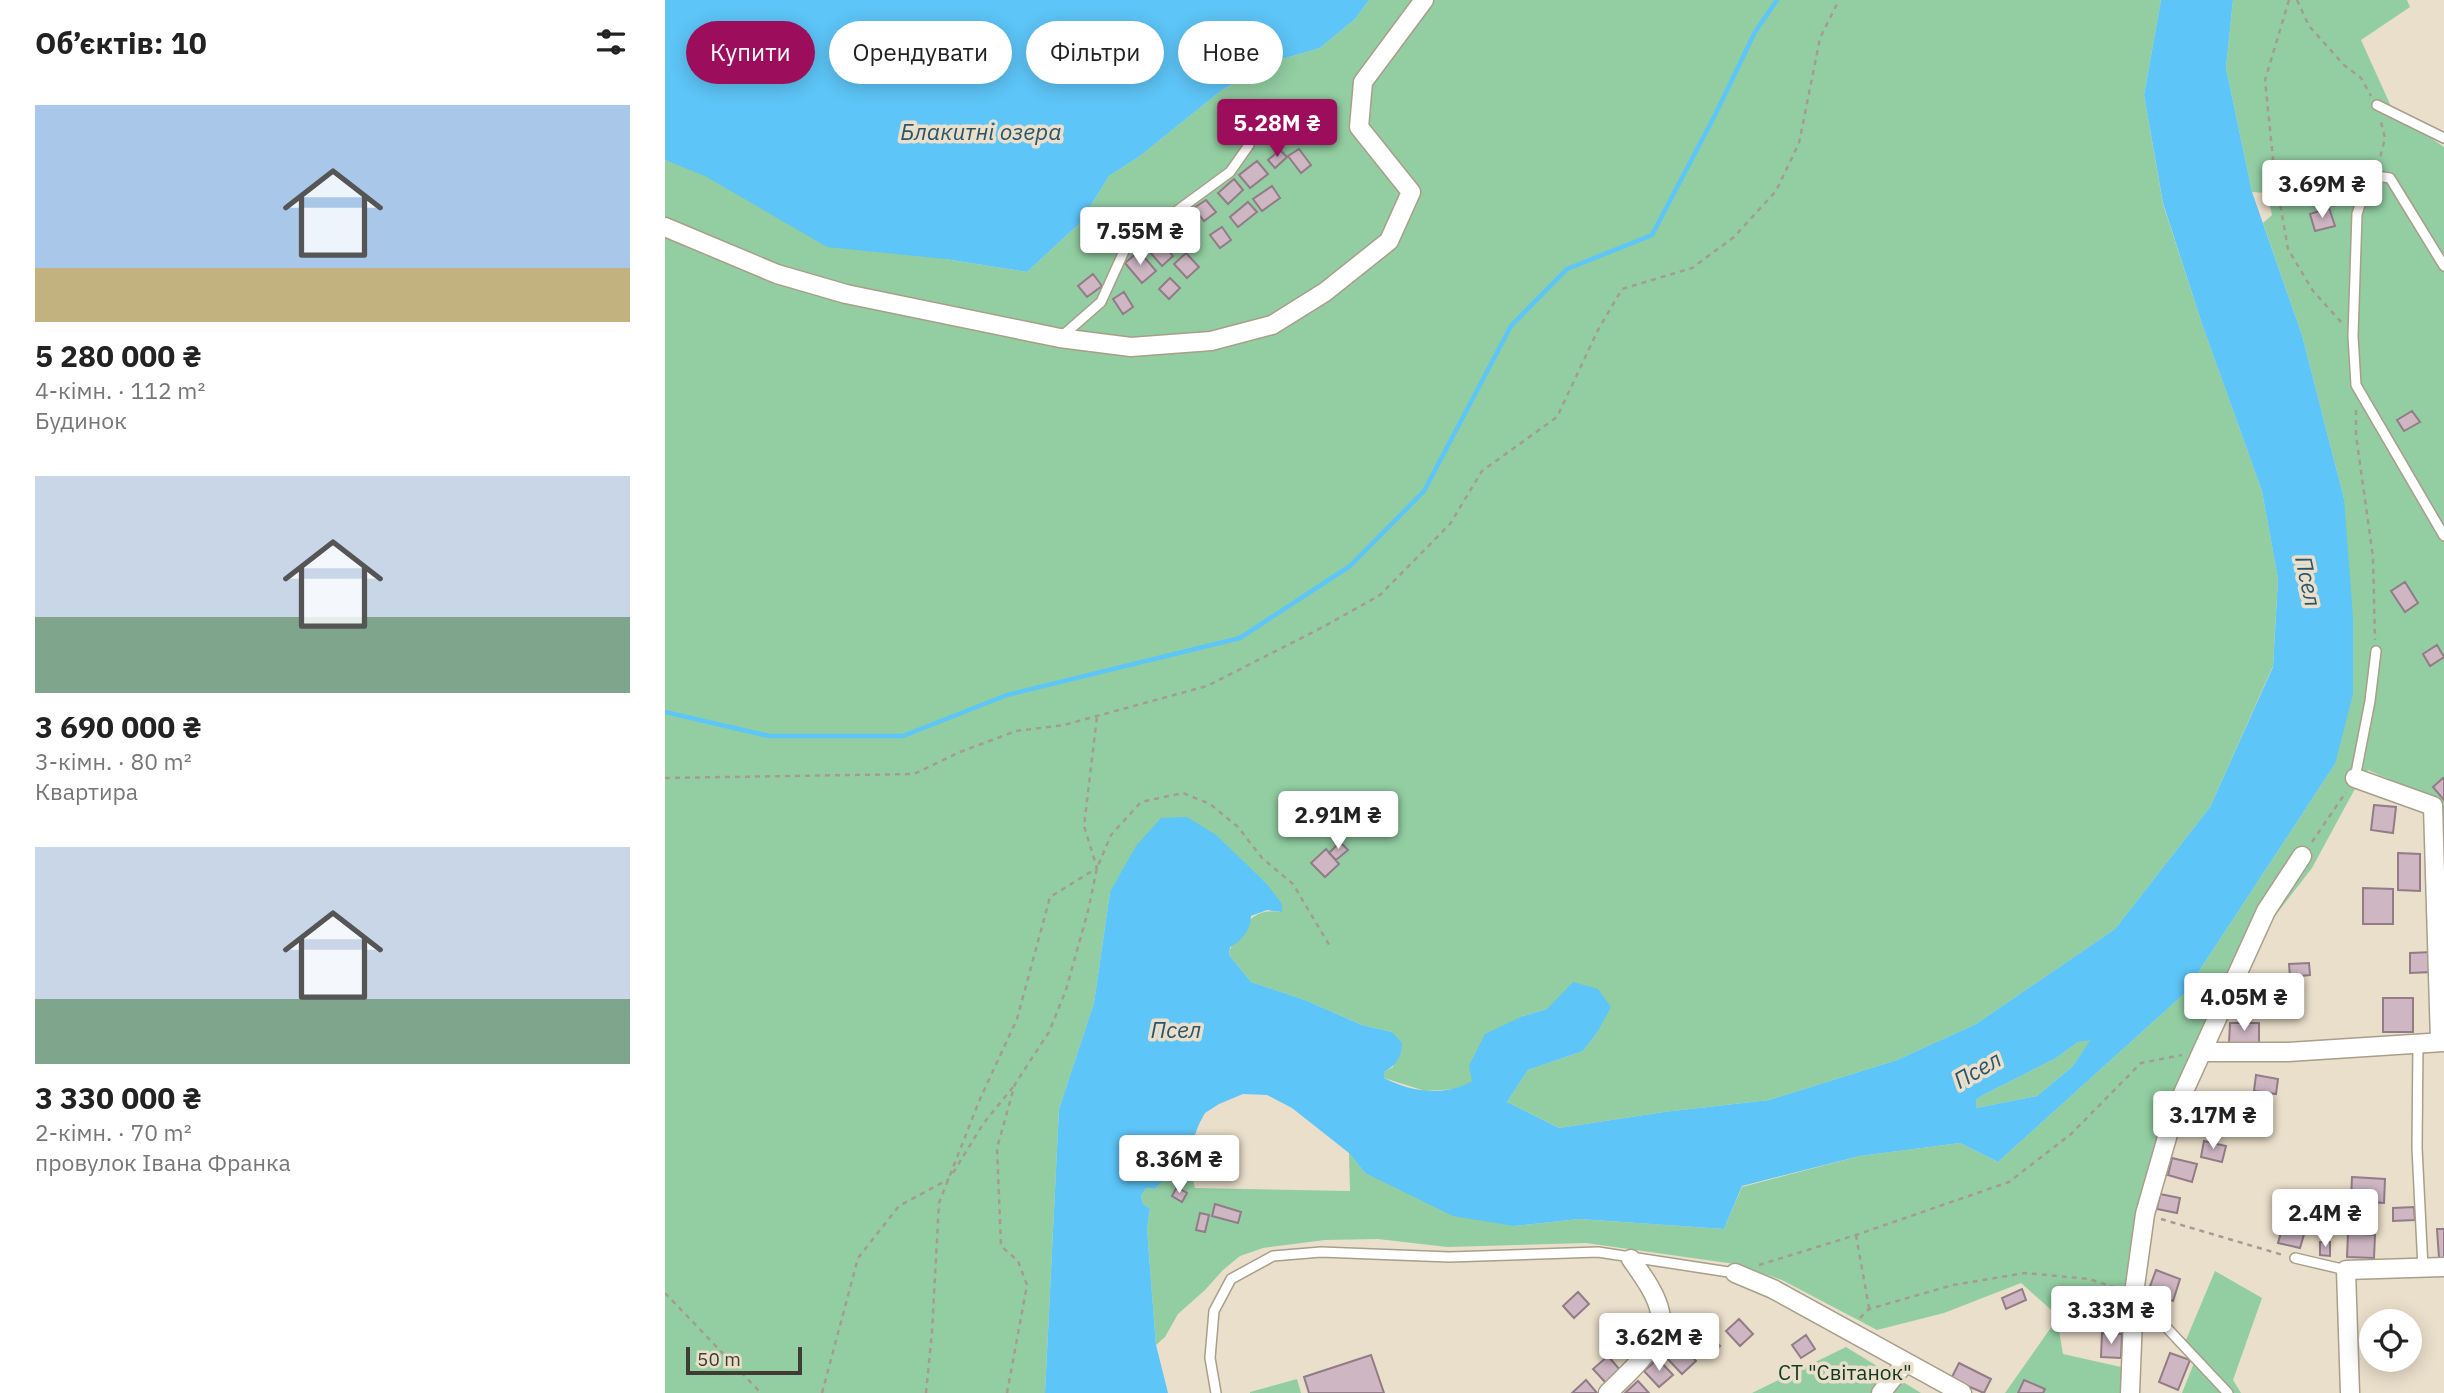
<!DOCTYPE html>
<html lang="uk">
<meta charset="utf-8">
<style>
:root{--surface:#fff;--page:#f2f2f2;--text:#222;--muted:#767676;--accent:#9c0d5b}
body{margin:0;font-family:"IBM Plex Sans",sans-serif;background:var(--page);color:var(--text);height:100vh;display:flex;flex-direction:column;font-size:26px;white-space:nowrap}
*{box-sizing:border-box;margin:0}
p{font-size:23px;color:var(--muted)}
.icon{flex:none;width:38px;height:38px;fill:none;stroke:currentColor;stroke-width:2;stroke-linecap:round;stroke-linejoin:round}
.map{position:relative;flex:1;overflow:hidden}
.details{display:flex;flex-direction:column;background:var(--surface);width:665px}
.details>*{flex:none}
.top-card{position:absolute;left:21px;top:21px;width:665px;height:63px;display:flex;gap:14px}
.buttons{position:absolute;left:1694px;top:1309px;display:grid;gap:14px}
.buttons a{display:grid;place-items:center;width:63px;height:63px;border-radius:50%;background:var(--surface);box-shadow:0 4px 18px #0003;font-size:35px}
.scale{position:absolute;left:21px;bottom:18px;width:116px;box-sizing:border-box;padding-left:7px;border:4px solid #403c33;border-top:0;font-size:19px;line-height:24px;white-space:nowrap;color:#403c33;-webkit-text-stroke:5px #eadfca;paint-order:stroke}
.price{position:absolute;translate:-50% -60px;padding:0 16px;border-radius:7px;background:#fff;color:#222;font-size:23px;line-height:46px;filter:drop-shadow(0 2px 4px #0008)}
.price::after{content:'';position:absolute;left:50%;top:42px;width:21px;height:16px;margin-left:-10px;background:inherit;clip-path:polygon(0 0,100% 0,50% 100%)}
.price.selected{background:var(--accent);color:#fff}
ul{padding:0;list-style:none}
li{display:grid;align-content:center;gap:14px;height:371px;padding:0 35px}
li span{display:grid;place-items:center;height:217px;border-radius:0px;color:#555}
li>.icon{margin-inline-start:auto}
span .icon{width:126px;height:126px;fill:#fffc;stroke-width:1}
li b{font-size:30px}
h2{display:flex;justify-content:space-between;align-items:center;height:84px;padding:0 35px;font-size:30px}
.tag{padding:0 24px;border-radius:32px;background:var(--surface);box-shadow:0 4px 18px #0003;font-size:24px;line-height:63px}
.tag.selected{background:var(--accent);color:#fff}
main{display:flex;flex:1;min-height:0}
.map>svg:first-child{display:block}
.green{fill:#92cea2}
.water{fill:#5dc5f7;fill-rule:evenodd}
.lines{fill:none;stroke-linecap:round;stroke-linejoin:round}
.stream{stroke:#5dc5f7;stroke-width:4.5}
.building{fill:#ceb7c3;stroke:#917c87;stroke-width:2}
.lane-casing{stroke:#a89e8a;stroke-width:12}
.street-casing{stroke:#a89e8a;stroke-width:21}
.path{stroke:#a59d8c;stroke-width:2.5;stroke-dasharray:5 5;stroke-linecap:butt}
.lane{stroke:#fff;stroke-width:9}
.street{stroke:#fff;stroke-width:18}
.labels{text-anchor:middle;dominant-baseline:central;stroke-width:7;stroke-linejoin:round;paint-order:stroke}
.park-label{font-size:21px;fill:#13371f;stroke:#eadfca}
.water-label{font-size:23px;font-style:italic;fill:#2a556b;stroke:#eadfca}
</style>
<main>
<section class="details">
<h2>Об’єктів: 10<svg class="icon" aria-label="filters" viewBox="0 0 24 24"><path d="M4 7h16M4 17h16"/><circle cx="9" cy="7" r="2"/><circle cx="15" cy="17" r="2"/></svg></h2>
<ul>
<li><span style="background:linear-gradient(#a9c7e8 75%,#c2b280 0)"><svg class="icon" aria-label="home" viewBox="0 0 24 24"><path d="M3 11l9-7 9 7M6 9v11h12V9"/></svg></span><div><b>5 280 000 ₴</b><p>4-кімн. · 112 m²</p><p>Будинок</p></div></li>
<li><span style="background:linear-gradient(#c9d6e8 65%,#7fa58c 0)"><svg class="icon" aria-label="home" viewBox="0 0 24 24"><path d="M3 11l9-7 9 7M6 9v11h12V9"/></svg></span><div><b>3 690 000 ₴</b><p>3-кімн. · 80 m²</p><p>Квартира</p></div></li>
<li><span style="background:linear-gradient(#c9d6e8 70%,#7fa58c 0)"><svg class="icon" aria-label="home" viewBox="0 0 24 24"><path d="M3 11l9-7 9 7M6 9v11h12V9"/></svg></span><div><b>3 330 000 ₴</b><p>2-кімн. · 70 m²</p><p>провулок Івана Франка</p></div></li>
</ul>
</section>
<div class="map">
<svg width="1779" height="1393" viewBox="0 0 1779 1393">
<rect width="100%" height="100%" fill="#eadfca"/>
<path class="green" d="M704,0H1496L1479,95L1498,204L1537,324L1597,491L1613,579L1608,666L1545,807L1450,929L1311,1024L1232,1060L1104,1100L999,1112L894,1128L842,1102L863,1070L918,1051L932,1033L945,1006L882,1009L858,1016L807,1082L794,1089L760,1091L719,1078V1072L728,1067L727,1032L697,1025L640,1000L586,982L564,955C565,946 569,941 574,934C586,916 594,909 616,912L602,884L580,864L445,892L429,1003L394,1109L380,1393H0V160L280,259L362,272L415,223L444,176L475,156L557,90L607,62L655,48L690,19Z
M1568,0H1742L1745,7L1696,40L1729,113L1779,147V1003L1771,800L1703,770L1692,785L1647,868L1606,921L1520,1095L1484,1224L1474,1285L1437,1295L1393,1316L1356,1283L1279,1313L1212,1330L1117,1280L1070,1264L921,1243L782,1247L713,1239L660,1240L598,1248L575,1256L558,1270L540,1290L513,1314L500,1337L491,1345L482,1229L485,1210L478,1204L476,1196L481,1188L490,1189L522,1156L530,1188L685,1191L684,1153L700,1173L849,1226L914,1219L1059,1229L1077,1187L1195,1156L1295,1143L1333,1162L1519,994L1670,764L1679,499L1637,335L1598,223L1607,215L1602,193L1587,192L1561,68Z
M1426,1039L1408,1066L1372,1096L1311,1108V1100L1318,1095L1391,1058L1413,1042Z
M1550,1271L1597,1298L1568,1380L1576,1393H1517L1529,1363L1521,1340Z
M1392,1319L1398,1354L1456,1367L1458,1393H1340Z
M1181,1347L1256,1393H1087Z
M632,1379L636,1393H585V1392Z"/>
<path class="water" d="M0,0H704L690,19L655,48L607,62L557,90L475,156L444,176L415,223L362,272L280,259L162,247L40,176L0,160Z
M1496,0H1568L1561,68L1587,192L1637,335L1679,499L1688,617V694L1670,764L1519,994L1333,1162L1295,1143L1195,1156L1077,1186L1059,1229L914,1219L849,1226L788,1216L700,1173L684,1153L627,1108L602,1095L578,1094L554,1104L540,1113L534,1124L522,1156L490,1189L481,1188L476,1196L478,1204L485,1209L482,1229L491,1345L503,1393H380L394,1109L429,1003L445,892L471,846L496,818L522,817L551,835L602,884L617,904V912L602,910L586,916C586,929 577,941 565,947L564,955L586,982L640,1000L697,1025L727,1032L737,1043C737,1057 731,1065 719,1072V1078C745,1092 781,1097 807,1081L804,1066L820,1034L858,1016L882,1009L908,982L933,989L946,1007L932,1033L918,1051L863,1070L842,1102L894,1128L999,1112L1104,1100L1232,1060L1311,1024L1450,929L1545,807L1608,667L1613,579L1597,491L1537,324L1498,203L1479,95ZM1425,1040L1408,1066L1372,1096L1311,1108V1100L1318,1095L1391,1058L1413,1042Z"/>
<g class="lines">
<path class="stream" d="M0,712L104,736H238L342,695L575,638L685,566L759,491L846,326L902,269L987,235L1050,115L1090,32L1112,0"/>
</g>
<path class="building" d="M620,107L631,120L613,135L602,122Z
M634,149L646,165L636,173L623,156Z
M615,150L622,157L610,168L603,160Z
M592,161L603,174L585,188L574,175Z
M569,179L578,190L563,204L553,193Z
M607,186L615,198L597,211L588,199Z
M541,200L551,212L539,221L529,208Z
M583,202L592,212L573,227L565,217Z
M1664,208L1670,226L1650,231L1645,214Z
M557,227L566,240L555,248L545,235Z
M495,242L508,256L497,266L484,251Z
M474,251L491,271L477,283L460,263Z
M521,253L534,267L522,278L509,264Z
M428,274L437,286L422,297L413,286Z
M505,278L515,288L504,299L494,289Z
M459,292L468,307L458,314L448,299Z
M1747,411L1755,422L1739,431L1732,420Z
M1740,582L1753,603L1740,612L1726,591Z
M1772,645L1779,657L1765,666L1758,654Z
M1778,778L1779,779V800L1768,787Z
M1709,805L1731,807L1728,833L1706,830Z
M675,842L683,850L671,860L664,853Z
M661,849L674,864L660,877L646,863Z
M1733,853L1755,854V891L1733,890Z
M1698,888L1728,889V924H1698Z
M1768,952V972L1745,973V953Z
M1644,963L1645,975L1625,977L1624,964Z
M1575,992H1593V1004H1575Z
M1718,998H1748V1032H1718Z
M1565,1023H1594V1043H1564Z
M1591,1075L1613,1079L1611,1094L1589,1091Z
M1567,1098L1590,1102L1588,1113L1565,1109Z
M1531,1104L1551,1108L1547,1124L1527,1120Z
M1539,1141L1561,1146L1557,1162L1536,1157Z
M1507,1158L1532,1164L1527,1182L1503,1175Z
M1687,1177L1720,1179L1719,1203L1686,1201Z
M512,1187L522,1193L517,1202L507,1196Z
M1495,1194L1515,1198L1512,1213L1492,1209Z
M550,1204L576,1212L573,1223L547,1216Z
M1749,1207L1750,1220L1728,1221V1208Z
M535,1213L544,1215L540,1232L531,1230Z
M1676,1213L1693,1214V1227H1676Z
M1618,1225L1640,1231L1635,1248L1613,1243Z
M1772,1229H1779V1258H1774Z
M1683,1233L1710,1235L1709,1258L1682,1257Z
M1655,1242H1665V1256L1655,1255Z
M1491,1270L1515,1279L1508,1301L1483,1292Z
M1357,1289L1361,1300L1341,1309L1337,1298Z
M913,1292L924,1304L909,1318L898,1306Z
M1438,1302L1461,1303L1460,1325H1437Z
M1032,1319L1055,1346L1044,1356L1020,1330Z
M1074,1319L1088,1334L1075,1346L1061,1331Z
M1437,1333L1457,1334L1456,1358L1436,1357Z
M1141,1335L1150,1349L1136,1358L1127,1345Z
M1013,1341L1031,1361L1017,1374L998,1354Z
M1505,1353L1525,1360L1513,1390L1494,1382Z
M706,1355L719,1393H644L639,1377Z
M943,1356L955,1370L941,1383L928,1369Z
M993,1359L1008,1375L994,1387L979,1371Z
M1294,1363L1326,1379L1319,1393L1286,1379Z
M921,1380L932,1393H907Z
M1359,1380L1380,1389L1378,1393H1353Z
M973,1381L984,1393H960Z"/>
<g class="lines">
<defs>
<path id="lane" d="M1712,105L1779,138
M1779,266L1725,178L1711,176L1703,180L1692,214L1688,336L1691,385L1779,536
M396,337L436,302L460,249L565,172L584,145
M1690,778L1705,701L1711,651
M1753,1043L1752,1148L1758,1268
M1630,1258L1681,1270
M1470,1294L1563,1393
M551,1393L545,1358L549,1311L566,1279L608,1256L656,1252L784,1257L933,1252L1070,1273"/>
<path id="street" d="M0,227L112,274L181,294L395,338L466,347L546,341L607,325L660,292L724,241L746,192L694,127L698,82L759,0
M1690,778L1768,806L1775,1042
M1538,1052H1623L1779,1042
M1070,1273L1108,1289L1297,1393
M943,1393C961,1374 1002,1342 995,1312C991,1293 977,1275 966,1259
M1216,1393L1240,1363
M1465,1393L1469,1293L1480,1214L1509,1113L1601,911L1637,856
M1685,1393L1681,1270L1779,1267"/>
</defs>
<use href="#lane" class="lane-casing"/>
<use href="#street" class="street-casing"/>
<path class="path" d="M1624,0L1600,80L1609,169L1623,249L1648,291L1677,323
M1632,0L1644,26L1679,65L1696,78L1706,96
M1713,166L1720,138L1716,122
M1691,410V435L1708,557L1710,640
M0,778L249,774L295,752L351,731L399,725L542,686L658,627L715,595L785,524L817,471L892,417L933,330L957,289L1027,268L1069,237L1111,191L1134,143L1155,38L1174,0
M1647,842L1681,792
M288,1173L318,1124L348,1087
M1496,1219L1618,1255
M1191,1235L1204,1308
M1094,1265L1191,1235L1344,1182L1406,1134L1476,1063L1517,1055
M0,1293L96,1393
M1195,1318L1204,1309L1288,1285L1360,1273L1424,1279L1452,1288
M157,1393L193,1258L234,1206L284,1179
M261,1393L267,1332L274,1203L315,1099L352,1019L385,897L432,868L419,826L432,717
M342,1393L362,1285L353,1261L336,1246L332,1148L350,1084L384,1032L401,990L423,911L432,868L446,835L476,802L518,793L545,804L573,827L597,858L628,884L666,948"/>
<use href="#lane" class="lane"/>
<use href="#street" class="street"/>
</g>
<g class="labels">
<g class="park-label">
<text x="1180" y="1372">СТ "Світанок"</text>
</g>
<g class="water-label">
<text x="316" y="131">Блакитні озера</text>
<text transform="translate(1644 581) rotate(78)">Псел</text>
<text x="511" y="1029">Псел</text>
<text transform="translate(1312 1069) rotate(-30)">Псел</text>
</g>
</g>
</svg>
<div class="buttons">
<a><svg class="icon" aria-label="locate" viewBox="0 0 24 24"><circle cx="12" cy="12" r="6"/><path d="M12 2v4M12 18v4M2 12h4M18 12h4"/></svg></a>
</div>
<div class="scale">50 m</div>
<b class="price selected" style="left:612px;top:159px">5.28M ₴</b>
<b class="price" style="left:1657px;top:220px">3.69M ₴</b>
<b class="price" style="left:475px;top:267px">7.55M ₴</b>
<b class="price" style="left:673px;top:851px">2.91M ₴</b>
<b class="price" style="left:1579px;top:1033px">4.05M ₴</b>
<b class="price" style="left:1548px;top:1151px">3.17M ₴</b>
<b class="price" style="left:514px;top:1195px">8.36M ₴</b>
<b class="price" style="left:1660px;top:1249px">2.4M ₴</b>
<b class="price" style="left:1446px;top:1346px">3.33M ₴</b>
<b class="price" style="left:994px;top:1373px">3.62M ₴</b>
<div class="top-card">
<a class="tag selected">Купити</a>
<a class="tag">Орендувати</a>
<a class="tag">Фільтри</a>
<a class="tag">Нове</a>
</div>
</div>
</main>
